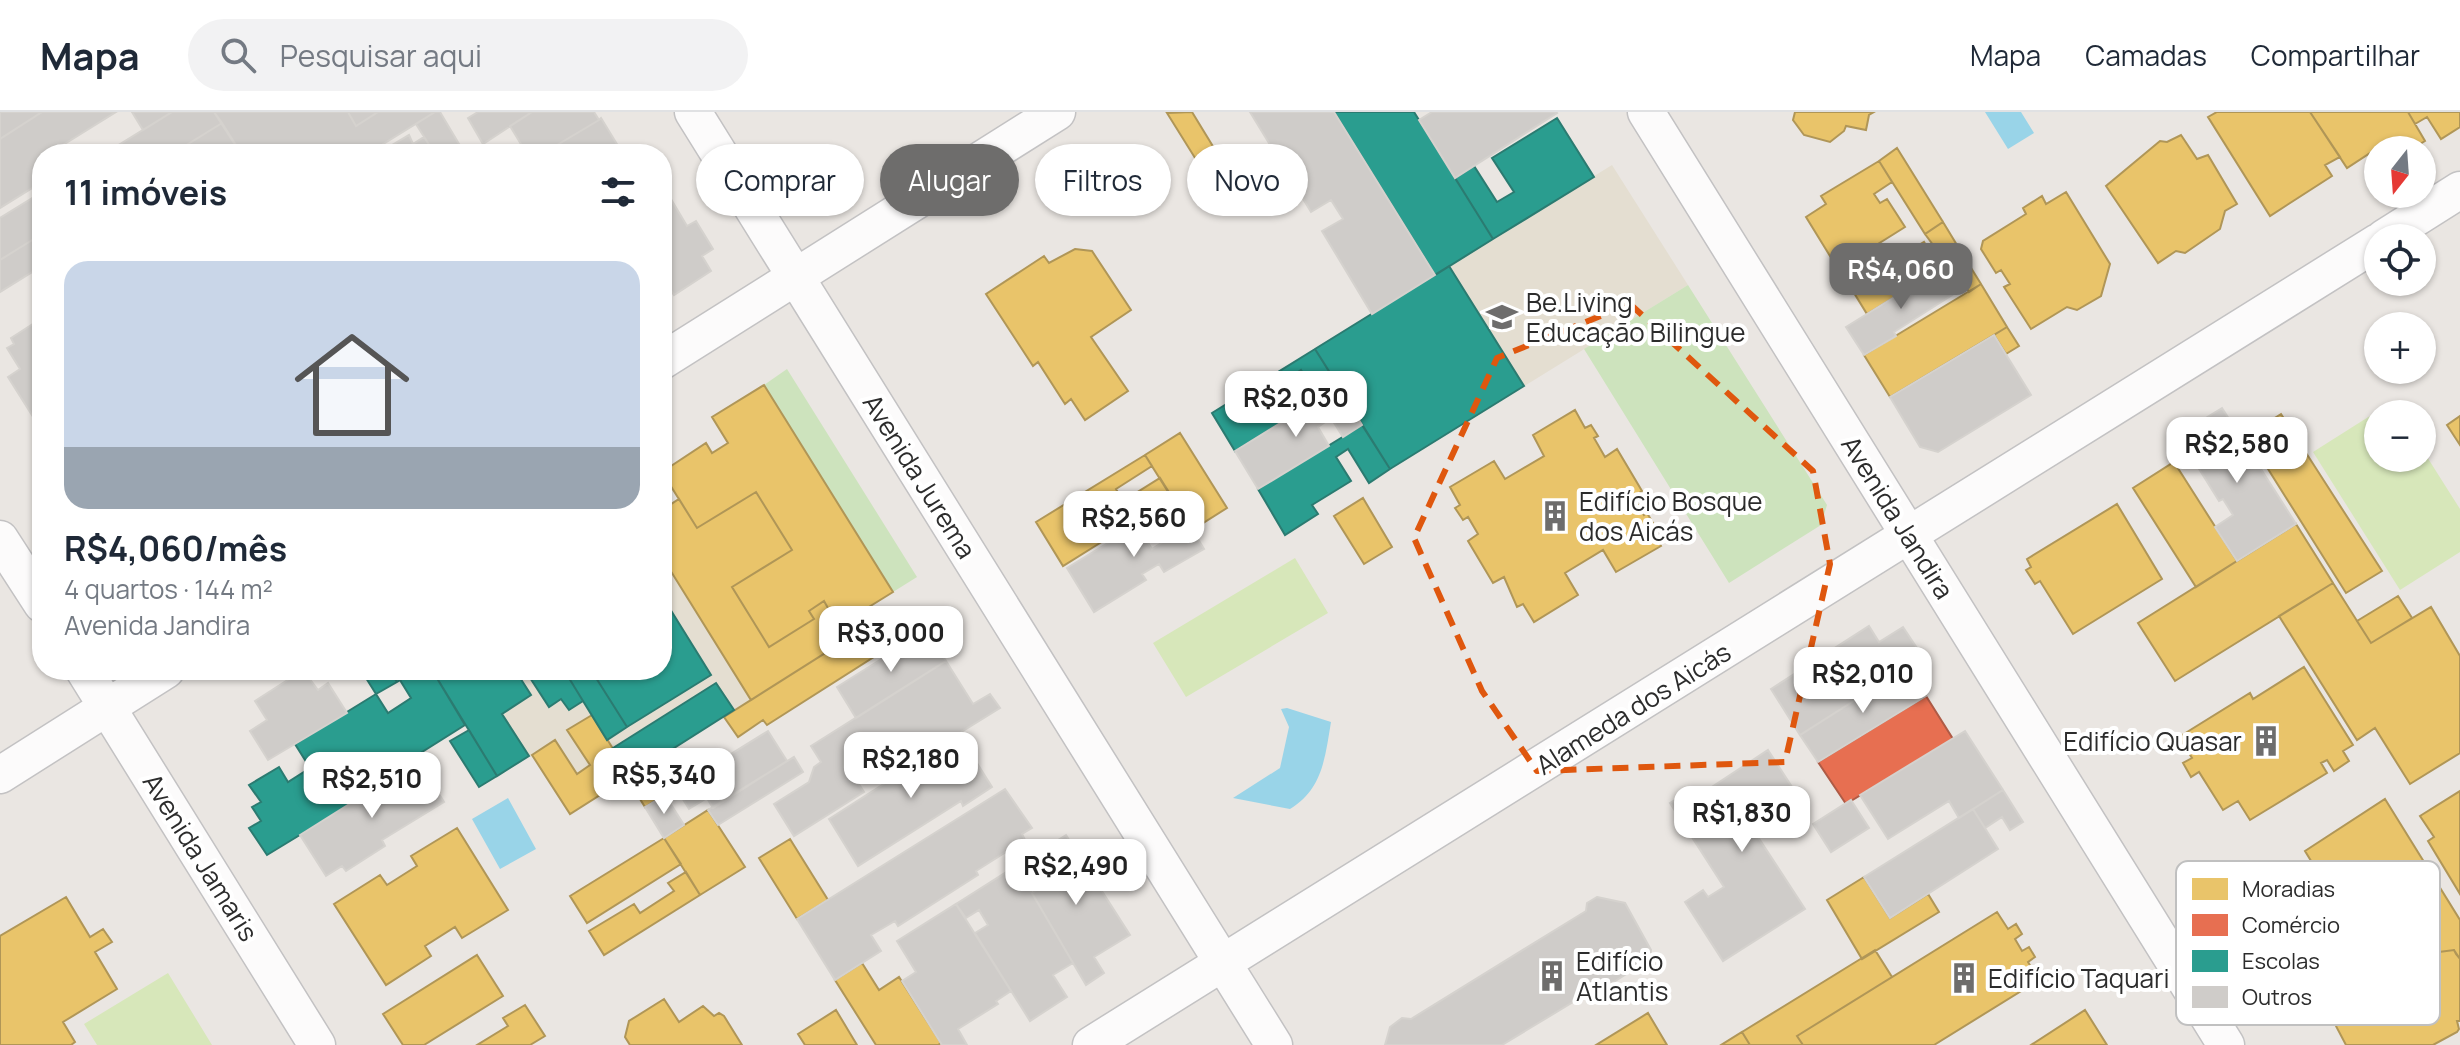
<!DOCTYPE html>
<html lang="pt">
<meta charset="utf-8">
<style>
:root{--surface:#fff;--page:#f2f2f3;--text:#1f2937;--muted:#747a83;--line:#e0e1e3;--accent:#6e6d6c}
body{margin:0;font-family:Manrope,sans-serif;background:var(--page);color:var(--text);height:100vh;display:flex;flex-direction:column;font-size:30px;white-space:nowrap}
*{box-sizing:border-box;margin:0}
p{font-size:26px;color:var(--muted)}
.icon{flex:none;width:44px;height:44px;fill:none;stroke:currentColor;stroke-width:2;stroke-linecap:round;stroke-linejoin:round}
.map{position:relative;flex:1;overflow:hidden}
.sheet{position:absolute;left:32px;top:32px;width:640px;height:536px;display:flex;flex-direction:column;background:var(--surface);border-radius:32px;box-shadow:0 2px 6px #0004}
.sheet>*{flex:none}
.hud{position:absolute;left:696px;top:32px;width:760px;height:72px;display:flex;gap:16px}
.needle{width:52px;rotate:197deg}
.tools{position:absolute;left:2364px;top:24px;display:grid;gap:16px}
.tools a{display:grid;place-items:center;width:72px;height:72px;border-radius:50%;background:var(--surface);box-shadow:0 2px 6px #0004;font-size:40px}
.price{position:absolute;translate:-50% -68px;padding:0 18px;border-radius:16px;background:#fff;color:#222;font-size:26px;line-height:52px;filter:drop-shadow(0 2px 4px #0008)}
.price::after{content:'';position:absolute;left:50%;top:48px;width:24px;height:18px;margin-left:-12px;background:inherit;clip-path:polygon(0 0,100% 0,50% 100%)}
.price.on{background:var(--accent);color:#fff}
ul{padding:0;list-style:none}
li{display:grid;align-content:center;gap:16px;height:424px;padding:0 32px}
li span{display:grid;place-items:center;height:248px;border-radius:24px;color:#555}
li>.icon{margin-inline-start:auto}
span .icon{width:144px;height:144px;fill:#fffc;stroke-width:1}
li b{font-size:34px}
h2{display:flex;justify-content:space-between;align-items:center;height:96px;padding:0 32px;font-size:34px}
.pill{padding:0 28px;border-radius:36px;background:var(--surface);box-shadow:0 2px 6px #0004;font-size:28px;line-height:72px}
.pill.on{background:var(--accent);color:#fff}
header{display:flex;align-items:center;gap:48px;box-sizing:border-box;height:112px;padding:0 40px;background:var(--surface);border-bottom:2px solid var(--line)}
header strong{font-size:38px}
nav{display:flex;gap:44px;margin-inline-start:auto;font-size:28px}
.search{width:560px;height:72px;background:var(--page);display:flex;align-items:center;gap:20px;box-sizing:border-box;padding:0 28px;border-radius:44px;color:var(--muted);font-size:30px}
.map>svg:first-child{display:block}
.education{fill:#e4ded1}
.green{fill:#cde3bd}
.pitch{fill:#d7e7ba}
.water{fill:#99d4e8}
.homes{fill:#e9c46a;stroke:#b09657;stroke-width:2}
.shops{fill:#e76f51;stroke:#af5b46;stroke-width:2}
.schools{fill:#2a9d8f;stroke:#2b7b71;stroke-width:2}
.building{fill:#cfccc9;stroke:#d5d2ce;stroke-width:2}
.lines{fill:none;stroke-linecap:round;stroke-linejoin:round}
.street-casing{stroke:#c3c2c3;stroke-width:39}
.street{stroke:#fcfbfb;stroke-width:36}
.marked{fill:none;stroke:#df570e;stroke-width:6;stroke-dasharray:16 10;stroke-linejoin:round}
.labels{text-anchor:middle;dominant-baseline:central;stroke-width:8;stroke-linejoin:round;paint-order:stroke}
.poi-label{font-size:26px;fill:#2c2c2c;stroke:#fff;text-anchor:start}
.street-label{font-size:26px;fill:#2c2c2c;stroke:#fff}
.key{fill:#fff;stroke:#c0c0c0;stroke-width:2}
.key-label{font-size:22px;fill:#2c2c2c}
</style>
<header>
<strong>Mapa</strong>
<div class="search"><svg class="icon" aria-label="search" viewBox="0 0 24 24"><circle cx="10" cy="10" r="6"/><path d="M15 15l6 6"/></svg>Pesquisar aqui</div>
<nav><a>Mapa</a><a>Camadas</a><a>Compartilhar</a></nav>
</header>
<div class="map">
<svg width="2460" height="933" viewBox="0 0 2460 933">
<rect width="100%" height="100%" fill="#eae6e2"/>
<path class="education" d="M1612,53L1688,173L1390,357L1315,237Z
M662,445L751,588L570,702L532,643L497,664L432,558H662Z"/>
<path class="green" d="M1688,173L1827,393L1821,413L1729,471L1584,237Z
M787,257L917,465L893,480L764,273Z"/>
<path class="pitch" d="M2392,290L2399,302H2378V346H2422V337L2460,397V440L2400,478L2313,340Z
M1295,446L1328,501L1186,585L1153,531Z
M168,861L212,933H97L84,912Z"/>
<path class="water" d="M1985,0H2021L2034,21L2008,37Z
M1287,596L1331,610C1325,645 1323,677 1290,697L1233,686L1280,656L1289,615L1281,597Z
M508,686L536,737L500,757L472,707Z"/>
<path class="homes" d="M1192,0L1228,59L1210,70L1167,1Z
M1795,0H1874L1869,3L1866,18L1846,14L1844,19L1830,30L1804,23L1793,8Z
M2217,0H2310L2340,45L2325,53L2332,64L2270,104L2208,5Z
M2310,0H2408L2425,29L2410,38H2392L2387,30L2347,56Z
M2408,0H2460V15L2441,27L2427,5L2415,12Z
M2181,23L2197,47L2208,43L2237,92L2225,99L2220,117L2185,141L2176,139L2158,151L2106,74L2160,29L2167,30Z
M1897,36L1943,110L1925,122L1879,49Z
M1879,49L1892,70L1874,82L1880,91L1887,87L1905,115L1838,157L1806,105L1826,92L1821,84Z
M2066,80L2110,152L2101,184L2077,198L2067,195L2031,217L2004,175L2010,172L2001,158L1996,161L1981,137L1983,129L2026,102L2023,96L2042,84L2046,92Z
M1943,110L1963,143L1867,202L1851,176L1856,173L1852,167L1880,150L1883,155L1924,130L1933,145L1939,141L1925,122Z
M1075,137L1092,139L1131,198L1091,225L1128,279L1085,308L1071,287L1065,292L1038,250L1033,254L986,182L1044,144L1049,151Z
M1963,143L1981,172L1969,180L1951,151Z
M1981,172L2007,215L1890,285L1864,243Z
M2007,215L2019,234L2006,242L1994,223Z
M764,273L893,480L838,514L824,489L809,499L814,507L769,535L732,475L792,438L756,380L697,416L662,360L706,331L712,341L728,331L712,305Z
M1575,298L1585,316L1591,313L1598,324L1594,326L1605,345L1617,337L1642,379L1633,385L1644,403L1647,401L1653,411L1649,413L1661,434L1616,460L1603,438L1565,461L1578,483L1534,510L1523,492L1517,495L1504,465L1493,471L1468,429L1478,422L1468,405L1463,408L1455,396L1460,393L1450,375L1494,349L1505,367L1544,344L1533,323Z
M2281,302L2382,459L2346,481L2263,349L2258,353L2241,327Z
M2460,304V333L2447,313Z
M1180,321L1227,396L1192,418L1145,343Z
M1145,343L1152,354L1116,377L1123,389L1160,366L1175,390L1137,413L1131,403L1113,415L1116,421L1063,454L1036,410Z
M2174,350L2237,449L2196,475L2133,376Z
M756,380L792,438L732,475L769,535L814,507L809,499L824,489L838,514L840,513L849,526L751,588L662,445V398L679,387L697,416Z
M1363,386L1392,435L1364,452L1334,404Z
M2117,392L2162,467L2073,522L2040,469L2035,472L2026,458L2031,455L2027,447Z
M2296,412L2333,471L2175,569L2138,511Z
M2333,471L2371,531L2431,495L2460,544V641L2410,672L2375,616L2357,628L2279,504Z
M2398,484L2412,506L2371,531L2357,509Z
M895,497L914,527L899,536L896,531L767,613L763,608L738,625L724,605Z
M2304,555L2353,633L2343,639L2349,649L2334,659L2327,648L2321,651L2327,661L2250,708L2238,689L2223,698L2199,660L2191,665L2183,651L2192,646L2179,625L2250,581L2253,587Z
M592,603L630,664L570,702L532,643L555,628L577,662L590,653L567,618Z
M669,639L688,668L645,695L627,666Z
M2460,679V782L2428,729L2434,725L2420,704Z
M2385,687L2460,808V847L2454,838L2439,840L2431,846L2426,857L2415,864L2411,861L2402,866L2399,865L2390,852L2398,846L2393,834L2381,840L2352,793L2345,796L2337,785V774L2332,766L2320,756L2316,757L2305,739Z
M708,698L745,755L700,783L664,726Z
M457,716L508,798L462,826L455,815L425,834L431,844L386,873L334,792L380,763L387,773L417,754L411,744Z
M664,726L681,752L587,811L570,784Z
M790,727L828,788L797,807L759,746Z
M2320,756L2335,770L2337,785L2345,796L2352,793L2381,840L2393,834L2398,846L2390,852L2399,865L2402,866L2411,861L2415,864L2426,857L2431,846L2439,840L2454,838L2456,842L2460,847V909H2457L2459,917L2457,920L2433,933H2346L2336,914L2320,894L2315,880L2300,866L2298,852L2277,823L2284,817L2272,809L2267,800L2269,787L2316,757Z
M686,760L700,783L604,843L589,819L634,792L640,801L674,779L668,771Z
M1864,765L1890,806L1928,782L1939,800L1862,847L1827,788Z
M66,785L90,825L103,817L112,830L95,840L117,877L63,910L75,930L71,933H0V824Z
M1997,800L2008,817L2016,812L2022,822L2015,827L2022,839L2029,835L2035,845L2028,850L2039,868L1934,933H1803L1797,924Z
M1875,838L1892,865L1797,924L1803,933H1750L1742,920Z
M477,843L503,884L424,933H403L383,902Z
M862,851L879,878L899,865L941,931L938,933H876L835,868Z
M664,887L679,910L703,894L714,904L719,901L724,904L742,933H630L625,925L629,909Z
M525,893L545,924L530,933H477L508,914L503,906Z
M836,898L857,933H805L798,922Z
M2085,898L2107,933H2031Z
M1648,901L1667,933H1596Z
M1742,920L1750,933H1721Z"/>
<path class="shops" d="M1926,584L1953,627L1846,692L1818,650Z"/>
<path class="schools" d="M1334,0H1414L1493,127L1435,163Z
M1557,6L1594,65L1493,127L1455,66L1474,54L1497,90L1514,80L1492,46Z
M1449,154L1524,274L1390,357L1315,237Z
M1315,237L1339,275L1319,288L1301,258L1289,266L1307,295L1235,339L1212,301Z
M1362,313L1390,357L1369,371L1348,337L1336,345L1351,369L1312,393L1318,402L1285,423L1258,377Z
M662,484L711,563L627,615L591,558H662Z
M361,558H389L397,570L376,582Z
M389,558H417L397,570Z
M417,558H432L465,613L395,657L393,653L374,665L371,660L351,673L359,687L267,743L249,716L261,709L252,695L261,690L249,673L279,655L288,670L310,656L295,632L376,582L388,601L411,586L400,568Z
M432,558H515L531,583L502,602L529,644L497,664Z
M525,558H564L583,589L569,598L561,587L549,595Z
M564,558H591L627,615L607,628Z
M716,571L734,598L630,664L613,636Z
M469,618L497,664L479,675L450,629Z"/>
<path class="building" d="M0,0H42L0,27Z
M42,0H116L63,33L69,42H42V70L0,96V27Z
M132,0H172L143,18Z
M172,0H214L222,11L172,42H104Z
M214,0H348L356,14L378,0H435L367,42H241Z
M348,0H378L356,14Z
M435,0H440L465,42H435L416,12Z
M478,0H532L483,32L468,6Z
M532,0H594L599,8L542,42H527L510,14Z
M1250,0H1334L1435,163L1372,202L1322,119L1343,107L1331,88L1311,100Z
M1432,0H1556L1557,1L1455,66L1419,8Z
M601,6L623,42H542L599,8Z
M222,11L241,41L172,42Z
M409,23L413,32L424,25L435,42H377Z
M662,72L687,114L696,109L713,137L702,144L711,159L674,183L662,164Z
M42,80V122L0,148V106Z
M42,122V154L0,180V148Z
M1943,155L1957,180L1894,220L1896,224L1864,243L1846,215Z
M42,206V304L35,308L8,265L20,257L7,236L14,232L11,226Z
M1994,223L2031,283L1938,340L1920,335L1890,285Z
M1339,275L1362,313L1343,325L1331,306L1318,315L1329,334L1258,377L1235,339Z
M2222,296L2296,412L2237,449L2215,415L2233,403L2223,387L2219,389L2178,323Z
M1175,390L1204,437L1164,460L1159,452L1142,462L1146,468L1094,500L1067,456L1137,413L1152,437L1169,426L1154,403Z
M1869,514L1879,530L1903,515L1923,545L1800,623L1771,577Z
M926,519L946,549L856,606L837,575Z
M946,549L973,592L990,582L1000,596L882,669L871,652L853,663L864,680L794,724L774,692L809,670L814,655L821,650L811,634Z
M1907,555L1926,584L1818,650L1800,623Z
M303,558L318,578L328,571L347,601L268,648L250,619L267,608L255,589Z
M768,619L787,649L713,696L707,686L689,697L676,676Z
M1965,619L2003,678L1959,706L1949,689L1888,727L1860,683Z
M958,621L992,675L963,694L961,689L858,754L829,707L929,643L928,641Z
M1768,638L1805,695L1758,725L1805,797L1723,849L1685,790L1703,778L1708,785L1724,775L1670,691L1689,679L1695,686Z
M794,645L803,660L718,713L708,698Z
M418,649L444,690L382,728L385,734L346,759L342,754L326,764L300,723Z
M1005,677L1032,716L1022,722L1025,728L976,759L978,763L898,814L895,809L871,823L881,839L835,868L797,807Z
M2003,678L2023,710L2010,718L2002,705L1985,716L1973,697Z
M665,683L684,713L664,726L645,695Z
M1851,688L1869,716L1831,740L1813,712Z
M1973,697L1998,737L1890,806L1864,765Z
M1066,723L1130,823L1094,845L1104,861L1086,873L1032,781L1045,773L1029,746Z
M1016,754L1073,851L1053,863L1067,885L1030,909L975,821L988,813L979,798L966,806L956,792Z
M1597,785L1625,791L1651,838L1650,847L1590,885L1588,881L1502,933H1385L1390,915L1402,906L1411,907L1586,799L1587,791Z
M956,792L1011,879L996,889L998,892L958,917L967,933H942L902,869L916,860L897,829Z"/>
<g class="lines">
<defs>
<path id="street" d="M693,0L1274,933
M1646,0L2226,933
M2384,126L2460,78
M662,249L1057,0
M0,427L42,492
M84,558L317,933
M0,663L166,558
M1091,933L2378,130"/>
</defs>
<use href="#street" class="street-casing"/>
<use href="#street" class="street"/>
</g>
<path class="marked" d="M1630,192L1813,359L1830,452L1785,650L1537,659L1482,579L1414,426L1497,246Z"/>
<defs>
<symbol id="school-bare" viewBox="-9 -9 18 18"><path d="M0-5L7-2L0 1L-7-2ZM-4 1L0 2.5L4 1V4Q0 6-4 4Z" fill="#6e6d6c" stroke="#fff" stroke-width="2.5" paint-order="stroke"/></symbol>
<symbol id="building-bare" viewBox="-9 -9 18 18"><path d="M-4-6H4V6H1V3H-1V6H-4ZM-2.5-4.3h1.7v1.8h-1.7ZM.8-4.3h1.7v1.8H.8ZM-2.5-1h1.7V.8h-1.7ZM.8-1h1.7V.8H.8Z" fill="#6e6d6c" stroke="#fff" stroke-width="2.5" paint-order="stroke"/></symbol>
</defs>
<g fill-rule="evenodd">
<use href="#school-bare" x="1480" y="183" width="44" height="44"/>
<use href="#building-bare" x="1533" y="382" width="44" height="44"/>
<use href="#building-bare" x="2244" y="607" width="44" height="44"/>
<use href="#building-bare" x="1530" y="842" width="44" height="44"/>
<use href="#building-bare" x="1942" y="844" width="44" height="44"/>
</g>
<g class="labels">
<g class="poi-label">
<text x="1526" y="190">Be.Living<tspan x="1526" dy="30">Educação Bilingue</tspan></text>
<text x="1579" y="389">Edifício Bosque<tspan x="1579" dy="30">dos Aicás</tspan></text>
<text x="2242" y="629" text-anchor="end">Edifício Quasar</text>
<text x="1576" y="849">Edifício<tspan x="1576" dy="30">Atlantis</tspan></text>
<text x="1988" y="866">Edifício Taquari</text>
</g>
<g class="street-label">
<text transform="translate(920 364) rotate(58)">Avenida Jurema</text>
<text transform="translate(1898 405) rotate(58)">Avenida Jandira</text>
<text transform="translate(1633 596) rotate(-32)">Alameda dos Aicás</text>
<text transform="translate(201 745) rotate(58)">Avenida Jamaris</text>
</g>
</g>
<rect x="2176" y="749" width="264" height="164" rx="12" class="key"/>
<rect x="2192" y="766" width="36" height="22" fill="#e9c46a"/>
<rect x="2192" y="802" width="36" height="22" fill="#e76f51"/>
<rect x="2192" y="838" width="36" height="22" fill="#2a9d8f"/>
<rect x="2192" y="874" width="36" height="22" fill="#cfccc9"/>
<g class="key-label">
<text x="2242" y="785">Moradias</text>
<text x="2242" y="821">Comércio</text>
<text x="2242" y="857">Escolas</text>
<text x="2242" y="893">Outros</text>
</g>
</svg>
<div class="tools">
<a><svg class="needle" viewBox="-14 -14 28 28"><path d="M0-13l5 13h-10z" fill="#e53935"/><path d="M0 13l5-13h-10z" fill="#747a83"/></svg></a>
<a><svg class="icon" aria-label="locate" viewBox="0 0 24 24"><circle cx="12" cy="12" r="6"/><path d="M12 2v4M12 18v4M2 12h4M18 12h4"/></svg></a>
<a>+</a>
<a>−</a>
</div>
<b class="price on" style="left:1901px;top:199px">R$4,060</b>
<b class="price" style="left:1296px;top:327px">R$2,030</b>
<b class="price" style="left:2237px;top:373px">R$2,580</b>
<b class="price" style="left:1134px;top:447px">R$2,560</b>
<b class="price" style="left:891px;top:562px">R$3,000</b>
<b class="price" style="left:1863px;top:603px">R$2,010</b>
<b class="price" style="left:911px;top:688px">R$2,180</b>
<b class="price" style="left:664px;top:704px">R$5,340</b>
<b class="price" style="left:372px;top:708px">R$2,510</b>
<b class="price" style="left:1742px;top:742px">R$1,830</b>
<b class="price" style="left:1076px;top:795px">R$2,490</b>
<div class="hud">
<a class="pill">Comprar</a>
<a class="pill on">Alugar</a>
<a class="pill">Filtros</a>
<a class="pill">Novo</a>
</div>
<section class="sheet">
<h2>11 imóveis<svg class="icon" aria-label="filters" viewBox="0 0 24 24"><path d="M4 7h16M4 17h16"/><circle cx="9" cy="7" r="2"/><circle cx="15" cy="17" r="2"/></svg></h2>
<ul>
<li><span style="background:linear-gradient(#c9d6e8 75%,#9aa5b1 0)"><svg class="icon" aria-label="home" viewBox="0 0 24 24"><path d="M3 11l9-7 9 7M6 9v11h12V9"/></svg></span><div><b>R$4,060/mês</b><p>4 quartos · 144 m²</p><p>Avenida Jandira</p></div></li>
</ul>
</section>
</div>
